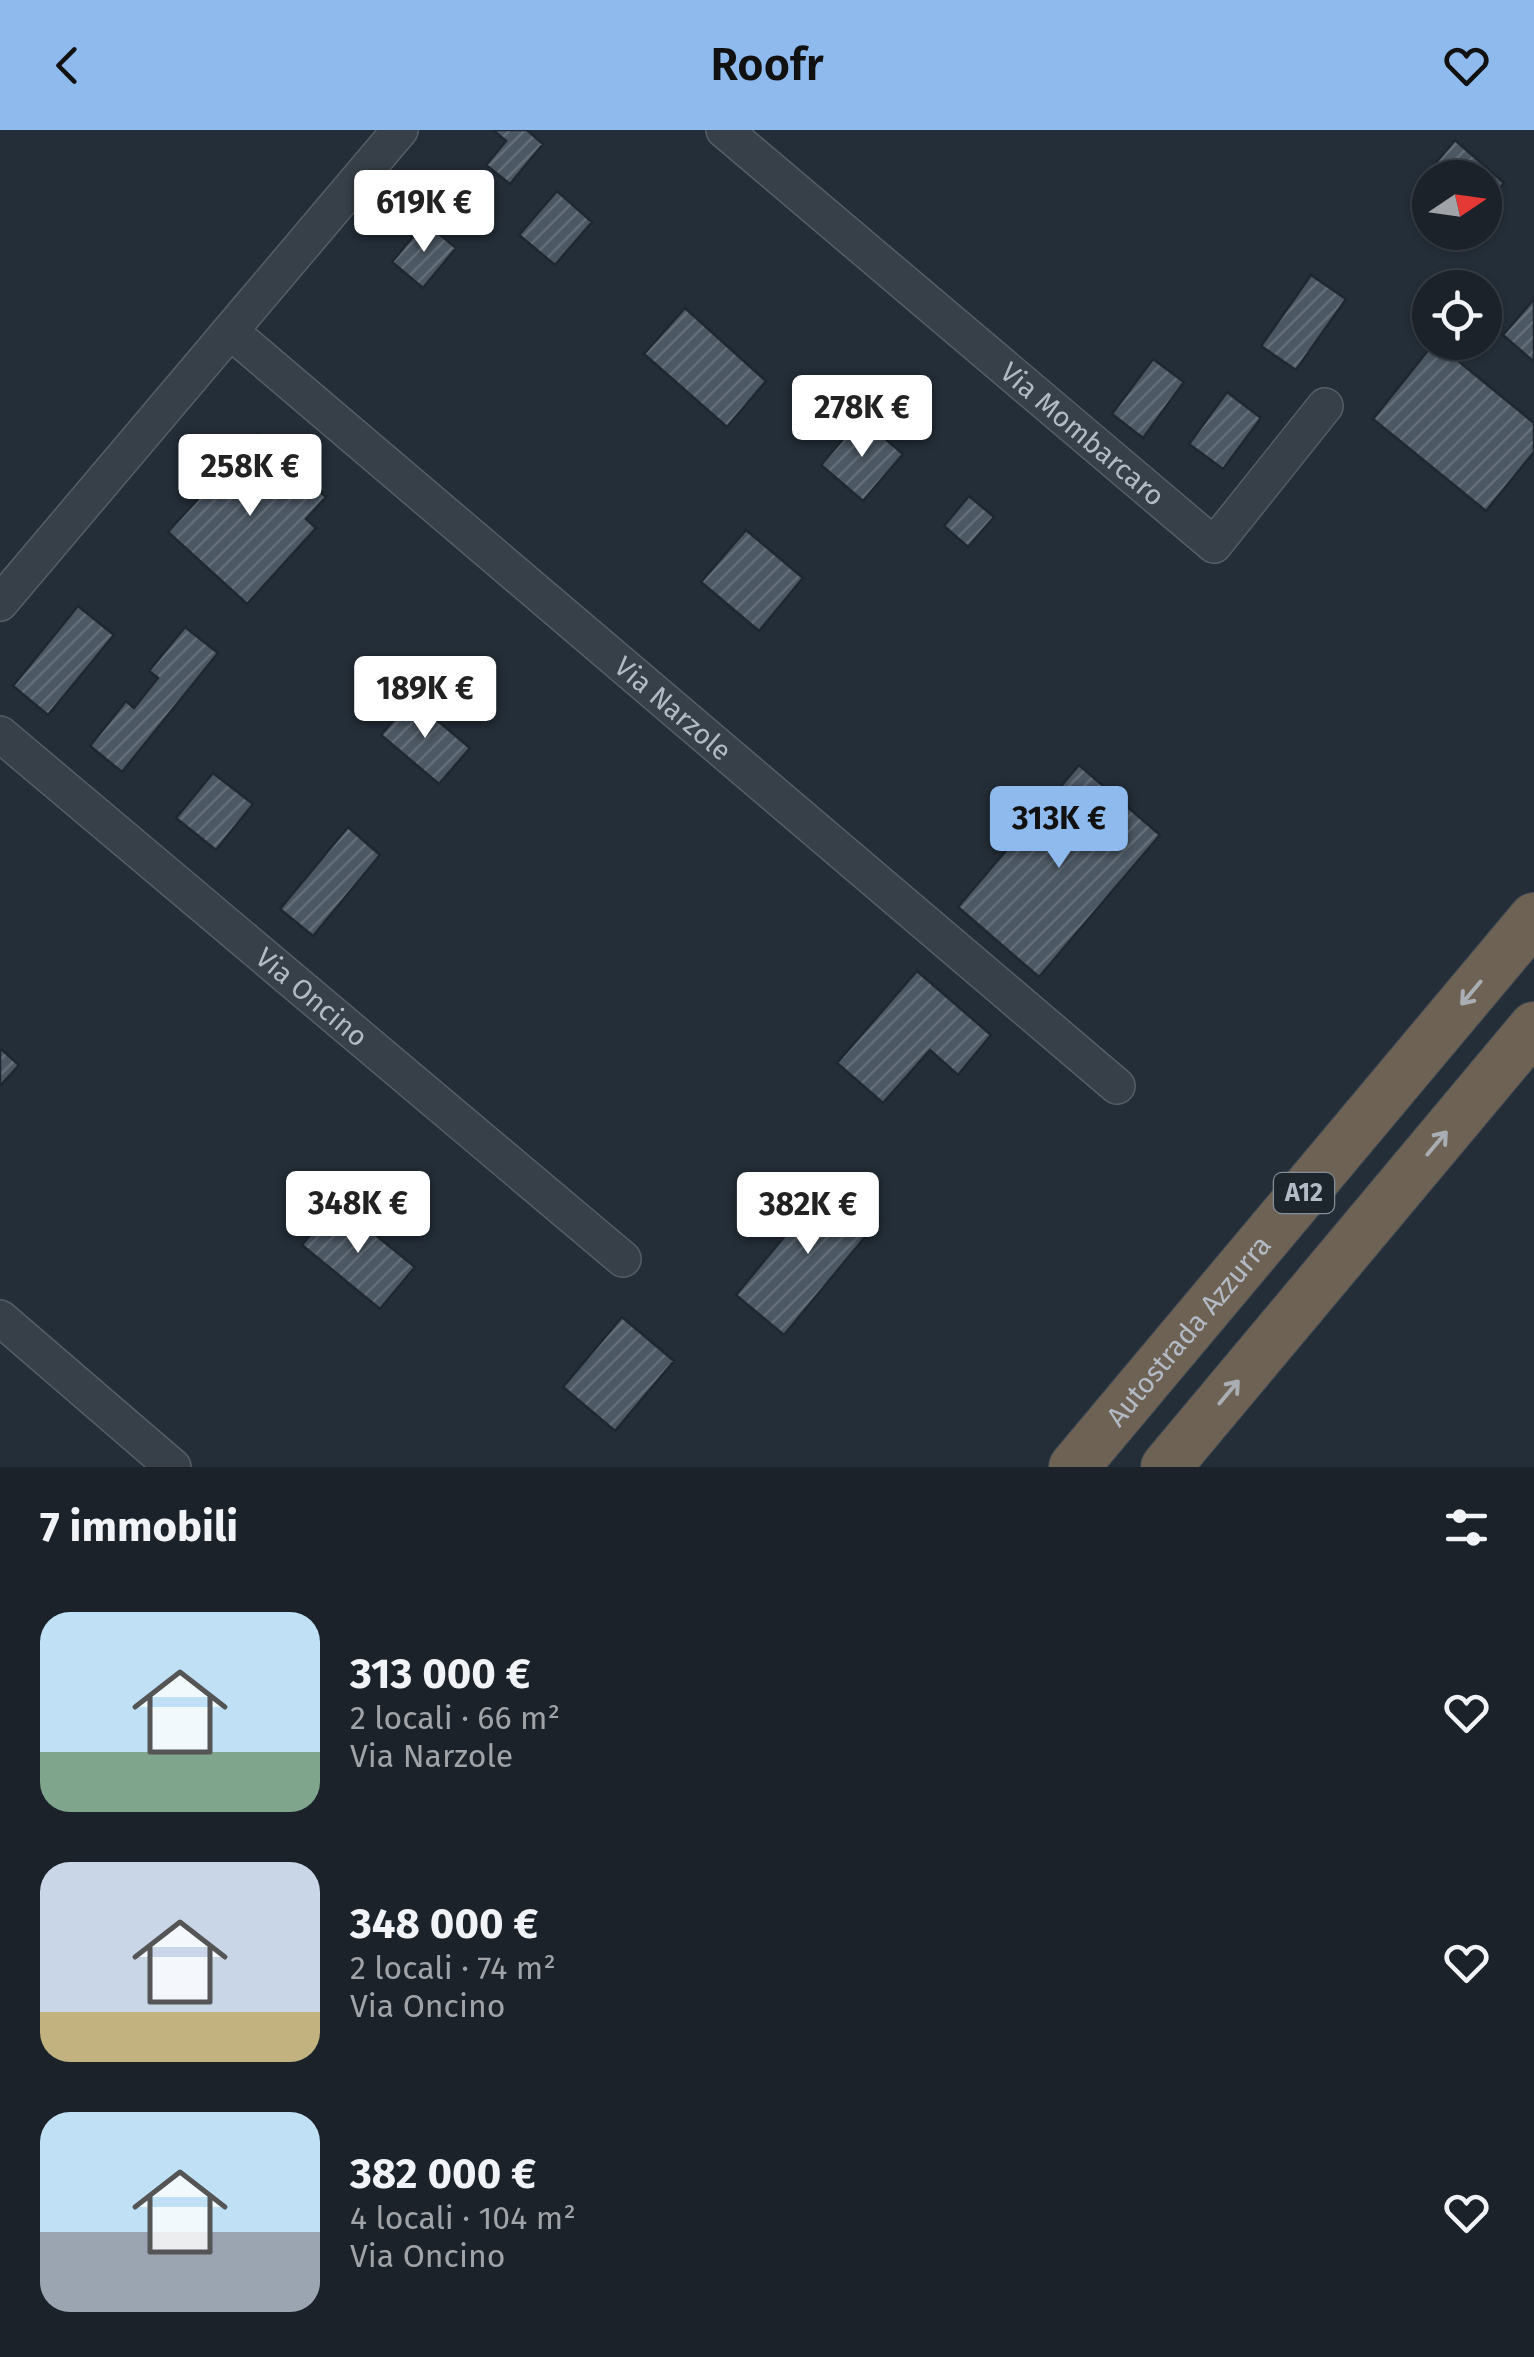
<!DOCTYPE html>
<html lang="it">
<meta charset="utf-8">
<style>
:root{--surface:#1b222a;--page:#282f36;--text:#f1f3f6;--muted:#a0a4a8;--line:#393f47;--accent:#8ebaee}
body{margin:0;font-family:"Fira Sans",sans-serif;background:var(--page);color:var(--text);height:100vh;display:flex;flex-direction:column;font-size:38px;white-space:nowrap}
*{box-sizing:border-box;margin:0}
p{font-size:32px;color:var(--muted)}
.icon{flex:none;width:55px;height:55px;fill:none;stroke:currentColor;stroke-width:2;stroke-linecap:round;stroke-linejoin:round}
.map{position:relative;height:1337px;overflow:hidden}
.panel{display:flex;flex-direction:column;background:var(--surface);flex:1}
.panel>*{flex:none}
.needle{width:65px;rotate:77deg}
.fabs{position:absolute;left:1412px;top:30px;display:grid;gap:20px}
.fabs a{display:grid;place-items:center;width:90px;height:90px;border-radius:50%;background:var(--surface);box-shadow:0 2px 8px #0004,0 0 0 2px var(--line);font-size:50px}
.price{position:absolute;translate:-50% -85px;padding:0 22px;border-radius:10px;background:#fff;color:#222;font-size:32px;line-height:65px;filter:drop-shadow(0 2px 5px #0008)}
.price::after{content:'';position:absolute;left:50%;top:60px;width:30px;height:22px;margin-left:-15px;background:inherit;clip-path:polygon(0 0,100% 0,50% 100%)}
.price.current{background:var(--accent);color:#111}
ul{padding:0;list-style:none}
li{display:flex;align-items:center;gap:30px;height:250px;padding:0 40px}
li span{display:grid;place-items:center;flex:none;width:280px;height:200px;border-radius:30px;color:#555}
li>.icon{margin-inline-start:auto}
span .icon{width:120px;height:120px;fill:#fffc;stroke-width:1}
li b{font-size:42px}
h2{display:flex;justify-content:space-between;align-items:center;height:120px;padding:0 40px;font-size:42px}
header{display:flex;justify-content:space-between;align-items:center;height:130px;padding:0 40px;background:var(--accent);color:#111;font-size:45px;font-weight:600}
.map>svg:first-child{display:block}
.building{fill:url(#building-hatch);stroke:#1f2730;stroke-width:2.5}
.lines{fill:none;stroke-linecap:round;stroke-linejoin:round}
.minor-casing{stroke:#555e67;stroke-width:38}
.highway-casing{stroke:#424b54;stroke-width:52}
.minor{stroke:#374049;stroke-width:35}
.highway{stroke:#6e6255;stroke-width:50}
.oneway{stroke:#a8aeb4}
.labels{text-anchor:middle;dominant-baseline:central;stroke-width:9;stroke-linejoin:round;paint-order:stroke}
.shield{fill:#1d252d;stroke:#858e97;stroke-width:2.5}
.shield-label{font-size:25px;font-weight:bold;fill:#b2bbc5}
.street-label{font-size:28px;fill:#b2bbc5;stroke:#1d252d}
</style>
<header><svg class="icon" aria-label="back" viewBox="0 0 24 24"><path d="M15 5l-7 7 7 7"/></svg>Roofr<svg class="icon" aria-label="heart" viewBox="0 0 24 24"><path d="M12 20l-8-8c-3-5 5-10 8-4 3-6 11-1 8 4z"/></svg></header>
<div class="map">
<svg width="1534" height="1337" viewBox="0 0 1534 1337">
<defs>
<pattern id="building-hatch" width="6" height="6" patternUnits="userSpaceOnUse" patternTransform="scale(2.5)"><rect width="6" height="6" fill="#4c5864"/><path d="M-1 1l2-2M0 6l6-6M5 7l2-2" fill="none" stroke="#636e79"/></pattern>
</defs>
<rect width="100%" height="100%" fill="#242e38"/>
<path class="building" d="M493,0H527L543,14L510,54L486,35L506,11Z
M1455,10L1504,53L1485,76V48H1430V62L1419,53Z
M557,61L592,92L555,135L519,105Z
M425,92L456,118L423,158L392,132Z
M1311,145L1346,169L1296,240L1261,216Z
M1534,169V232L1503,205Z
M685,178L766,251L727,297L644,224Z
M1435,212L1534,293V322L1486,381L1373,289Z
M1153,229L1184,252L1143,308L1112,284Z
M1227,262L1261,288L1223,339L1189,314Z
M861,288L903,324L863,371L821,335Z
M257,304L326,367L306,389L316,398L247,474L168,402Z
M969,366L994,387L968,417L944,396Z
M746,400L803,448L759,501L701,452Z
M78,476L114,505L48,585L13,556Z
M185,497L218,523L122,642L90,616L126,571L134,578L158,548L149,541Z
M412,569L470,618L439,654L381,605Z
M1079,635L1160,705L1039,847L958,777Z
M213,643L253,674L216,720L176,688Z
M348,697L380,725L313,806L280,779Z
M917,841L991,905L958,945L930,920L883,973L837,933Z
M0,918L19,935L0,956Z
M832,1049L880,1089L784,1205L736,1165Z
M336,1073L415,1137L380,1179L302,1115Z
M622,1187L674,1231L615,1301L563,1257Z"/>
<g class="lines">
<defs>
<g id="minor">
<path id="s1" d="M724,0L1214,415L1325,276"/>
<path id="s2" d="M230,201L1117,956"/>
<path d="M0,473L400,0"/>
<path id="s3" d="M0,604L623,1129"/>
<path d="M0,1188L173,1337"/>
</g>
<g id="highway">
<path id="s4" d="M1074,1337L1534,788"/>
<path d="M1166,1337L1534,897"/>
</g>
</defs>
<use href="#minor" class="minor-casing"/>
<use href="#highway" class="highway-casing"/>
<use href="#minor" class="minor"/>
<use href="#highway" class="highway"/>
</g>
<defs><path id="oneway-shaft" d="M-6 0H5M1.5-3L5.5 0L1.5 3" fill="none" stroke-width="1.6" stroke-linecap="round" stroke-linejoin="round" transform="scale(2.5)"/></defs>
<g class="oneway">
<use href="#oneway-shaft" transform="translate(1471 863) rotate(130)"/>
<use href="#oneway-shaft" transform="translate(1437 1013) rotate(-50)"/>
<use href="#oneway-shaft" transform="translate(1229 1262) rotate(-50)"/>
</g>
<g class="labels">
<rect class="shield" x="1274" y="1043" width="60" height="40" rx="8"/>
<g class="shield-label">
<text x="1304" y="1063">A12</text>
</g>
<g class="street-label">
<text stroke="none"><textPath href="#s1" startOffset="470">Via Mombarcaro</textPath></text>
<text stroke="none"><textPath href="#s2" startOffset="582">Via Narzole</textPath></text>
<text stroke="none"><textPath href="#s3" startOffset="408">Via Oncino</textPath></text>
<text stroke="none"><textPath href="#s4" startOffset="178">Autostrada Azzurra</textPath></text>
</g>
</g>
</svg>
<div class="fabs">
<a><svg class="needle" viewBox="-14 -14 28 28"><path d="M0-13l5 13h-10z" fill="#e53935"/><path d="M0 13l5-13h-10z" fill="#a0a4a8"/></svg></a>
<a><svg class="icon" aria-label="locate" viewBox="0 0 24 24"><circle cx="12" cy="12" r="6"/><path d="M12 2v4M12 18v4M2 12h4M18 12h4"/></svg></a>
</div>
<b class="price" style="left:424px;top:125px">619K €</b>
<b class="price" style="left:862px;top:330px">278K €</b>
<b class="price" style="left:250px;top:389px">258K €</b>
<b class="price" style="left:425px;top:611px">189K €</b>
<b class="price current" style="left:1059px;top:741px">313K €</b>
<b class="price" style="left:358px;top:1126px">348K €</b>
<b class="price" style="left:808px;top:1127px">382K €</b>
</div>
<section class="panel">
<h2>7 immobili<svg class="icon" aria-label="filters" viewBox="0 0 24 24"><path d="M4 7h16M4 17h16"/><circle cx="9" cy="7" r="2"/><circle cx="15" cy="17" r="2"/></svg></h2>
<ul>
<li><span style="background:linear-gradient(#bfe0f5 70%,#7fa58c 0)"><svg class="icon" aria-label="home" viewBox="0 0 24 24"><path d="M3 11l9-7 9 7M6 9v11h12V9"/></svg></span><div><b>313 000 €</b><p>2 locali · 66 m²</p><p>Via Narzole</p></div><svg class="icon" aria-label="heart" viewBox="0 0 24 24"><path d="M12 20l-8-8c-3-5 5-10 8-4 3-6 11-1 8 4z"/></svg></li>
<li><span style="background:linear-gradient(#c9d6e8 75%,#c2b280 0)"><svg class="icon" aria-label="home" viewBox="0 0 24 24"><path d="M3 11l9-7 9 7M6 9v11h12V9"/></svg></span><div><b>348 000 €</b><p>2 locali · 74 m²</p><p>Via Oncino</p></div><svg class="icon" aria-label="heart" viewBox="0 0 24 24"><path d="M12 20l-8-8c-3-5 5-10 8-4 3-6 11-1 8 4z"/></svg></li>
<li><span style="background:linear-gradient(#bfe0f5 60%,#9aa5b1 0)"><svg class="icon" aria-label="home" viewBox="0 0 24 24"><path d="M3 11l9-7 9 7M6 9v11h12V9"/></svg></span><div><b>382 000 €</b><p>4 locali · 104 m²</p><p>Via Oncino</p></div><svg class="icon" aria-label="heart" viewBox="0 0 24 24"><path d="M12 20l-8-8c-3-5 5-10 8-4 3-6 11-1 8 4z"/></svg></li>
</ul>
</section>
